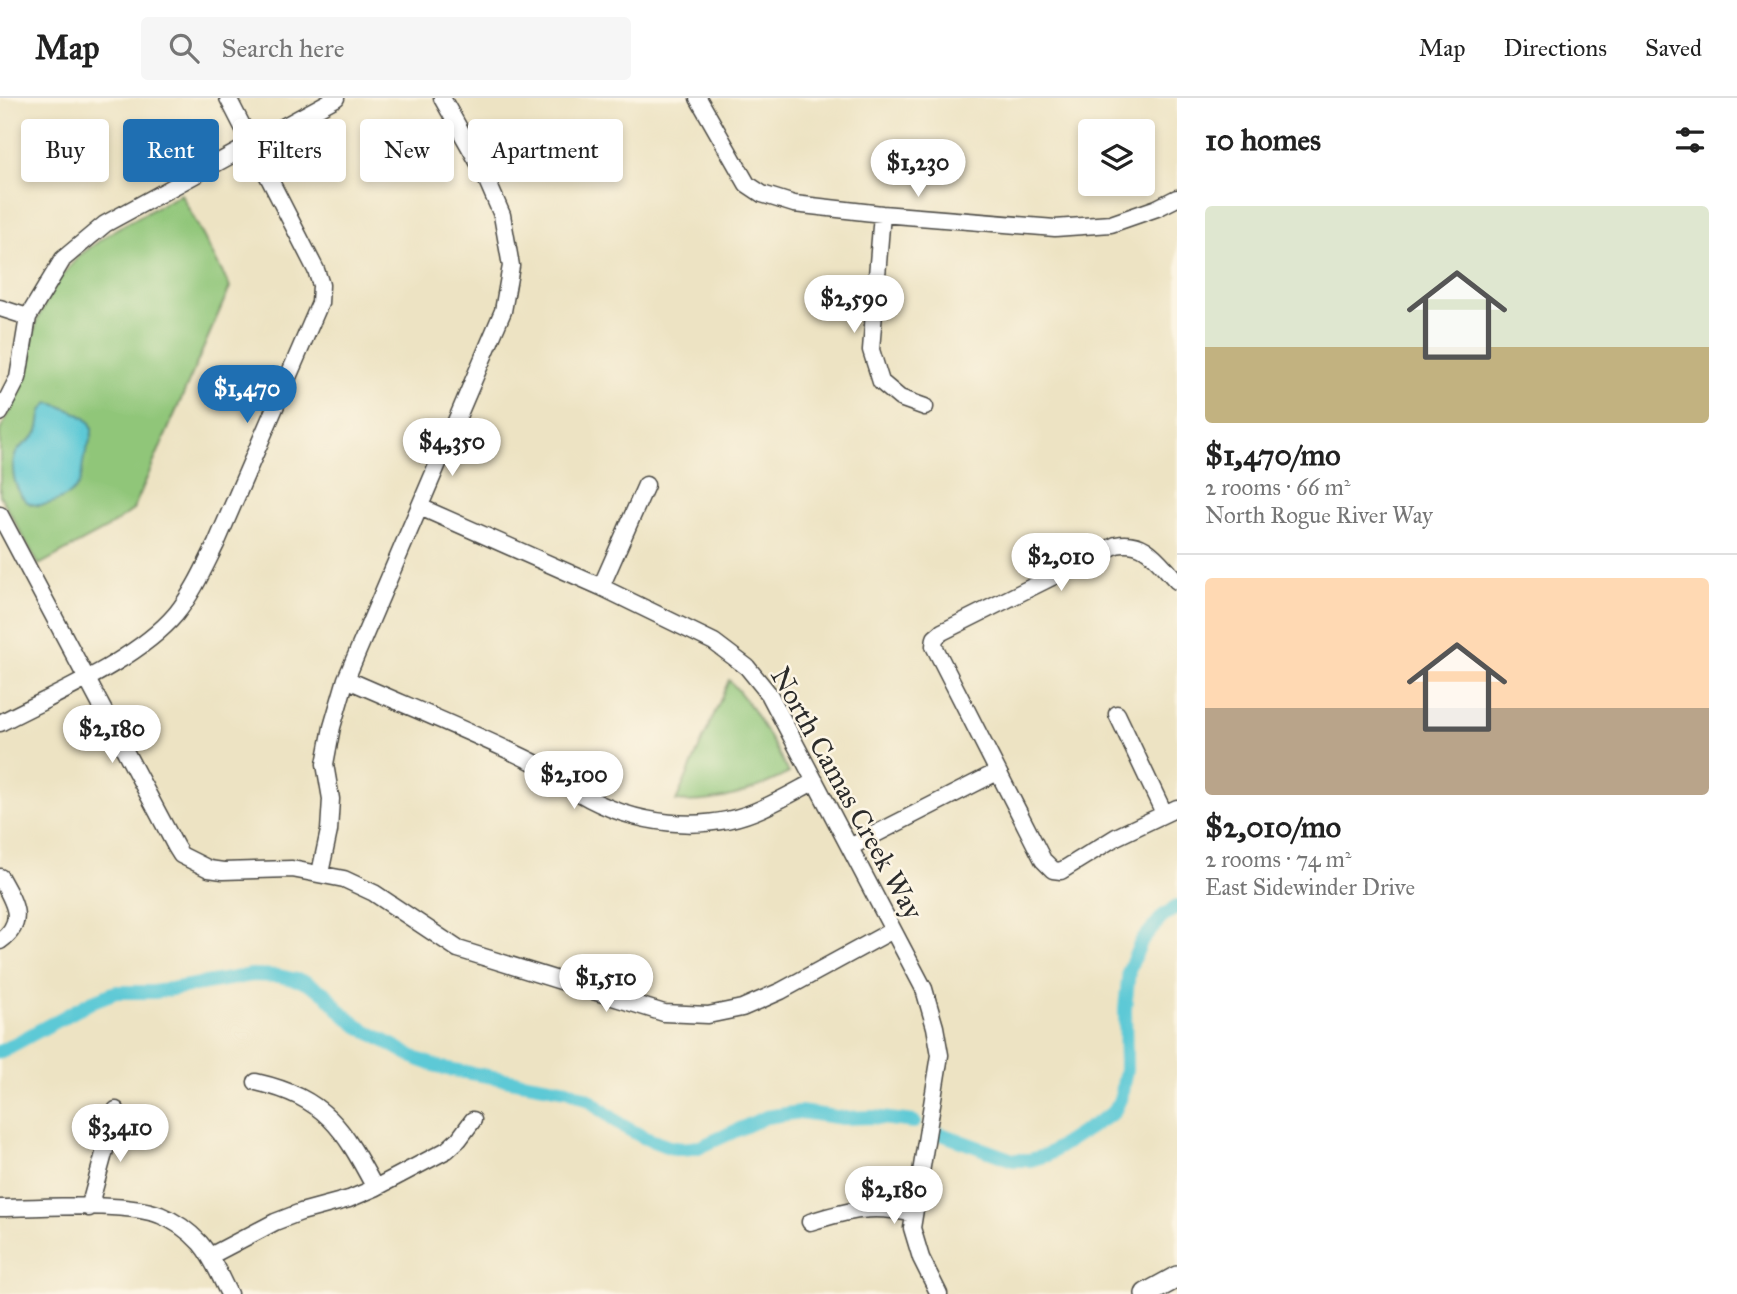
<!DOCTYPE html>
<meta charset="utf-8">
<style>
:root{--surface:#fff;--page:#f6f6f6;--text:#222;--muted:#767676;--line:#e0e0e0;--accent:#1f6fb2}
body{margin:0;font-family:"IM FELL Great Primer",serif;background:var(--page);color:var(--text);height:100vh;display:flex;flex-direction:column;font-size:26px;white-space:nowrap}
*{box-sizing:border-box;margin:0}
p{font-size:23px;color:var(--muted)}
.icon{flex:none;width:38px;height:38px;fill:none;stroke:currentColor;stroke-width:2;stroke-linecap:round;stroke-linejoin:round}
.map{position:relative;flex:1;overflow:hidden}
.panel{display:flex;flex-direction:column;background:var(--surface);width:560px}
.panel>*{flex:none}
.top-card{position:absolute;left:21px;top:21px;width:665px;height:63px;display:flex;gap:14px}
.buttons{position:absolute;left:1078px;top:21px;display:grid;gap:14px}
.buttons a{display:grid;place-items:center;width:77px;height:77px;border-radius:7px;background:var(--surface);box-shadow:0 4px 10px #0003;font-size:35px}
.price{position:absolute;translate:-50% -60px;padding:0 16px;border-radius:24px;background:#fff;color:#222;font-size:23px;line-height:46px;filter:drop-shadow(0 2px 4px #0008)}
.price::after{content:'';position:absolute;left:50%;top:42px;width:21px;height:16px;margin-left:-10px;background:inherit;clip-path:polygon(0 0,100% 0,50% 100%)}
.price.current{background:var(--accent);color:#fff}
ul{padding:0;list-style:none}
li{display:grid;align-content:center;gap:14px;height:371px;padding:0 28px}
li+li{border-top:2px solid var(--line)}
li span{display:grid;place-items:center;height:217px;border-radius:7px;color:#555}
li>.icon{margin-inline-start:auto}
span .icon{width:126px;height:126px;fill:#fffc;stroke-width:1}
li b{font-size:30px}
h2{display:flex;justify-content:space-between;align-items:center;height:84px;padding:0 28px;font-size:30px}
.pill{padding:0 24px;border-radius:7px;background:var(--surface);box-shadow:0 4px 10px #0003;font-size:24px;line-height:63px}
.pill.current{background:var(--accent);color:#fff}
header{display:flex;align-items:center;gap:42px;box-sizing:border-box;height:98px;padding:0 35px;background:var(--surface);border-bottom:2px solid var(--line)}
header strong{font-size:33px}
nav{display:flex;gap:38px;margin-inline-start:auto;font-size:24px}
.search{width:490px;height:63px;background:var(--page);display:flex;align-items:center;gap:18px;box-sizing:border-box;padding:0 24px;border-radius:7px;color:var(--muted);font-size:26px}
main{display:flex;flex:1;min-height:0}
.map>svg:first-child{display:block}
.green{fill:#90c679;stroke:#5e7852;stroke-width:2}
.water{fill:#5dc9d6;stroke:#447a80;stroke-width:2}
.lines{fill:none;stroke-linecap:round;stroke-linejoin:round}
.canal{stroke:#5dc9d6;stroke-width:14}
.minor-casing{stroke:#484742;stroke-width:19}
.major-casing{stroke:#484742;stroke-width:24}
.minor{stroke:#fff;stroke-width:16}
.major{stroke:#fff;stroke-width:21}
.labels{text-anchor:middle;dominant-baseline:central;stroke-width:5;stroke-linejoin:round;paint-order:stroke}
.street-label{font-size:28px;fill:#2b2b2b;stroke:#fcf5e5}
</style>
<header>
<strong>Map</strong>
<div class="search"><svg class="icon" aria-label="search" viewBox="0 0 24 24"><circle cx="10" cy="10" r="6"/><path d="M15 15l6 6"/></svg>Search here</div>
<nav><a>Map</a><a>Directions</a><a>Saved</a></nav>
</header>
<main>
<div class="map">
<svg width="1177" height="1196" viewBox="0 0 1177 1196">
<rect width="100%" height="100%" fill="#fcf5e5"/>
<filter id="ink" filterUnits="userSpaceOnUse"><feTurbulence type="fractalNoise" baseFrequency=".0143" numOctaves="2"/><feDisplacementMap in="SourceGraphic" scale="14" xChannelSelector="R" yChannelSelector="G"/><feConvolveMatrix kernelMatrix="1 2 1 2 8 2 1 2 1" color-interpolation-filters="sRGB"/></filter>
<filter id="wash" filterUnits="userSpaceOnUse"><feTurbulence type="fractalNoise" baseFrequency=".00686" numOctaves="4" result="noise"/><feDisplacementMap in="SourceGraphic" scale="28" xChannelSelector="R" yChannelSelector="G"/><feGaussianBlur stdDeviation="1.57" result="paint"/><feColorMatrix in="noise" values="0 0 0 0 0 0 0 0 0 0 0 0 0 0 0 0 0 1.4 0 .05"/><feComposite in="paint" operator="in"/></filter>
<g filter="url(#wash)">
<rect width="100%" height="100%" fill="#ede3c3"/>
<path class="green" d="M181,96L230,189L133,412L106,431L39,467L0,397V333L22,289L37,222L55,186L80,157L116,131Z
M729,582C755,610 771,642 789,675C753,693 717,707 676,703Z"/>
<path class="water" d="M49,305C57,306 62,309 70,312C98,324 95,330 85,357C81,367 84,378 78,388C69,400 38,415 25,402C14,391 8,365 18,352C24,344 34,342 38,333C42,322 38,312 49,305Z"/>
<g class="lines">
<path class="canal" d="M0,954L93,903L116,894H154L252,877L279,878L306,884L326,896L341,914L358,928L417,961L442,970L567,992L589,1002L621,1027L645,1040L669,1049L682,1051L700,1049L766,1019L800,1014L843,1020L873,1019L914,1024
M941,1036L1013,1062H1030L1047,1057L1114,1014L1121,999L1126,971L1125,911L1129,872L1141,844L1163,818L1177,809"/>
</g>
</g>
<g filter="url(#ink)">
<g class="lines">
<defs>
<path id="minor" d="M698,0L747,86L762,96L794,106L882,116L1055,130L1111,126L1157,110L1177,100
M882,116L871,252L881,284L900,300L925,309
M0,210L28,219
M0,315L18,280L28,219L63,161L105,126L336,0
M420,409L601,489L714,544L747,569L769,596L924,891L935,929L940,957L912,1130L921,1160L939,1196
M0,417L176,749L181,757L209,771L223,773L292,771L344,781L374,795L458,851L664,915L708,917L742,910L781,893L893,832
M1177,483C1158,464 1147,441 1116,447L942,534L935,540L934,548L1043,762L1053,772L1061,773L1116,739L1177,710
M601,489L646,387
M346,581C407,608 470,633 531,663C551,672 561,684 579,695C633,727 705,737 763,710C781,702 798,692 815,683
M1117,616L1164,715
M0,625C55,596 136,563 176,516C193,495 204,470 216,446L320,205L321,187L316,172L228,0
M850,749L997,674
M320,775L329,733L331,701L325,666L332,629L346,581L503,213L511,168L502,117L482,71L442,0
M0,779C13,803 28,823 0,843
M256,984C326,1000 343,1030 375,1090
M0,1110C43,1110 122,1103 160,1117C175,1123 189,1133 200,1145C213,1160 220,1179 229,1196
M89,1110L116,1012
M810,1124C849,1112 874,1106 914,1116
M210,1158L275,1124L301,1114L349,1101L375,1090L447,1052L459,1041L473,1022"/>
<path id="major" d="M1146,1196L1177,1179"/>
</defs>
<use href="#minor" class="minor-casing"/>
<use href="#major" class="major-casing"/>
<use href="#minor" class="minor"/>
<use href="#major" class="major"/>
</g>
</g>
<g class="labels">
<g class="street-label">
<text transform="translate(847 695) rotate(61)">North Camas Creek Way</text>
</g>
</g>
</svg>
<div class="buttons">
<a><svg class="icon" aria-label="layers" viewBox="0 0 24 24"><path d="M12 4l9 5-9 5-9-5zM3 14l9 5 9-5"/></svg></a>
</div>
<b class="price" style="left:918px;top:101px">$1,230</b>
<b class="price" style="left:854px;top:237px">$2,590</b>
<b class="price current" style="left:247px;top:327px">$1,470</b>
<b class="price" style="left:452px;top:380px">$4,350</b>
<b class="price" style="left:1061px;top:495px">$2,010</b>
<b class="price" style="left:112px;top:667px">$2,180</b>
<b class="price" style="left:574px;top:713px">$2,100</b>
<b class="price" style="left:606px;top:916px">$1,510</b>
<b class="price" style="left:120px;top:1066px">$3,410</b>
<b class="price" style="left:894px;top:1128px">$2,180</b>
<div class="top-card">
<a class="pill">Buy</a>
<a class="pill current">Rent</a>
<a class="pill">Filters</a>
<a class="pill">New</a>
<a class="pill">Apartment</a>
</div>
</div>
<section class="panel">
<h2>10 homes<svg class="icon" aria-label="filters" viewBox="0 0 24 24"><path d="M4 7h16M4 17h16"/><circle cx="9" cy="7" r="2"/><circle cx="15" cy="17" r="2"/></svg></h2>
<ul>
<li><span style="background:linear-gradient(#dfe7d0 65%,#c2b280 0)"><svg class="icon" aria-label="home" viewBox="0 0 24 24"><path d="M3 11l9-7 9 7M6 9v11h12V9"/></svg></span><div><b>$1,470/mo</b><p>2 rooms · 66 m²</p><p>North Rogue River Way</p></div></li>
<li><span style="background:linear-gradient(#ffd9b3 60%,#b9a48a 0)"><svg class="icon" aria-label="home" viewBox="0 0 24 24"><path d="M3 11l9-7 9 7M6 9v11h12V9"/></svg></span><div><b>$2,010/mo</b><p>2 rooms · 74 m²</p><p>East Sidewinder Drive</p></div></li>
</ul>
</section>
</main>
